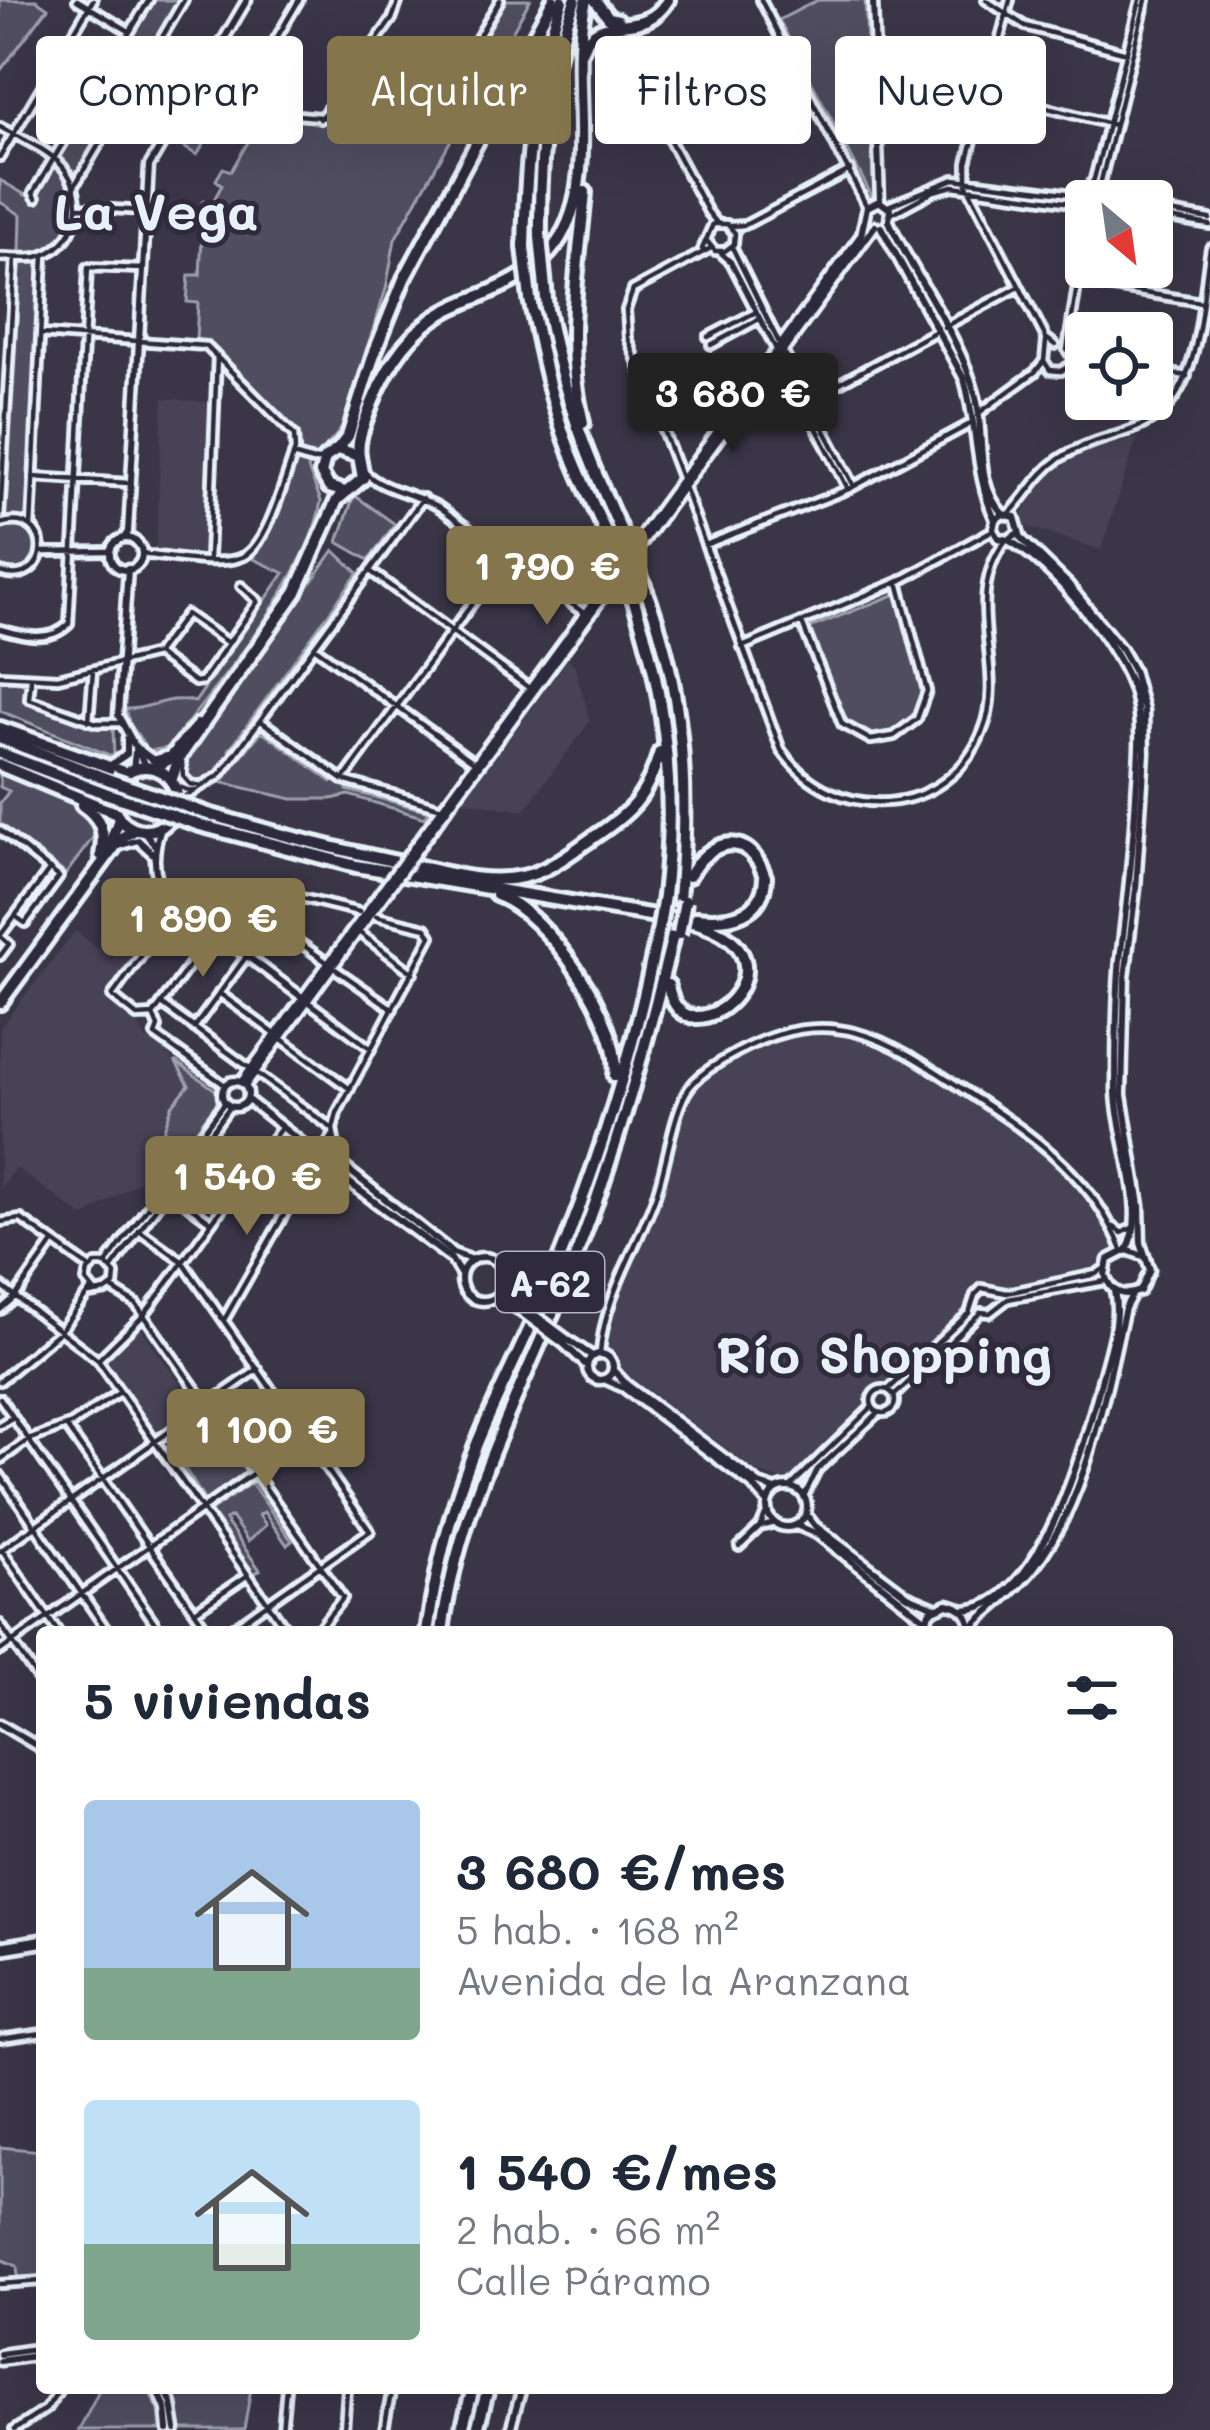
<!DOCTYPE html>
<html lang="es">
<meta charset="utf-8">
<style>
:root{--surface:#fff;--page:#f2f2f3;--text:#1f2937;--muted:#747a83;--accent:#84754c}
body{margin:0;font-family:Mali,sans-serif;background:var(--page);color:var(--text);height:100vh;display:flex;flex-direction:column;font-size:45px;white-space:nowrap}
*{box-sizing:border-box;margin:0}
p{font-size:39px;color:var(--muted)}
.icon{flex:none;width:66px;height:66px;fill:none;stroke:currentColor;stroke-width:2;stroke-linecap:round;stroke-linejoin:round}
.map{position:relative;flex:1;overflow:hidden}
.drawer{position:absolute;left:36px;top:1626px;width:1137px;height:768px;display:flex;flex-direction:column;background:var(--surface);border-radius:12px;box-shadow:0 12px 48px #0002}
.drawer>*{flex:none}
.hud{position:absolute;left:36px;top:36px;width:1140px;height:108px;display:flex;gap:24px}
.needle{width:78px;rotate:151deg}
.tools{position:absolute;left:1065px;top:180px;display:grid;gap:24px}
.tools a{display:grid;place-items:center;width:108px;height:108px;border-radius:12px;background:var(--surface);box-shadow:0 12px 48px #0002;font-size:60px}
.price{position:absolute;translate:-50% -102px;padding:0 27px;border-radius:12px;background:var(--accent);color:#fff;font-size:39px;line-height:78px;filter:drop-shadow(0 3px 6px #0008)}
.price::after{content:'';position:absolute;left:50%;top:72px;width:36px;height:27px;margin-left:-18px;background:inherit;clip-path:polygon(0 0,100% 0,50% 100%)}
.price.on{background:#222;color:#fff}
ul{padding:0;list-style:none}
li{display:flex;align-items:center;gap:36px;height:300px;padding:0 48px}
li span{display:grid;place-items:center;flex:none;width:336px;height:240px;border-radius:12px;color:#555}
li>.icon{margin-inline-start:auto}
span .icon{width:144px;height:144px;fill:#fffc;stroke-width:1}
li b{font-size:51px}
h2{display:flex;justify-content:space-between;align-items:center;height:144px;padding:0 48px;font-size:51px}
.tag{padding:0 42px;border-radius:12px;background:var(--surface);box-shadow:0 12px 48px #0002;font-size:42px;line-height:108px}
.tag.on{background:var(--accent);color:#fff}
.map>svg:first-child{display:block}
.built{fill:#464354}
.green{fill:#504e5f;stroke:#9ca0ac;stroke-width:3}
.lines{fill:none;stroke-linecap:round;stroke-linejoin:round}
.minor-casing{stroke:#e8f1f8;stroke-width:14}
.tertiary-casing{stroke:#e8f1f8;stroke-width:15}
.trunk-casing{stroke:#e8f1f8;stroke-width:20}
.motorway-casing{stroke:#e8f1f8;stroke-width:20}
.minor{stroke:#2f2a3d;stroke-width:4.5}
.tertiary{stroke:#2f2a3d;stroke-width:6}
.trunk{stroke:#2f2a3d;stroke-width:10}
.motorway{stroke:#2f2a3d;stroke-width:10}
.tertiary-bridge-casing{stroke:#e8f1f8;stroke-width:15;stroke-linecap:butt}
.motorway-bridge-casing{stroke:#e8f1f8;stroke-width:20;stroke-linecap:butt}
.tertiary-bridge{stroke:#2f2a3d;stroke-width:6}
.motorway-bridge{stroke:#2f2a3d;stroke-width:10}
.labels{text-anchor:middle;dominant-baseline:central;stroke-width:10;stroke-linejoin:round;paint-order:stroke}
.shield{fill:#2f2a3d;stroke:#b0b5c0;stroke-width:3}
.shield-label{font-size:36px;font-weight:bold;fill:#e8f1f8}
.district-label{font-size:51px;font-weight:bold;fill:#e8f1f8;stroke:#2f2a3d}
</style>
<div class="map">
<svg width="1210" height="2430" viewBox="0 0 1210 2430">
<rect width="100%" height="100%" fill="#3a3648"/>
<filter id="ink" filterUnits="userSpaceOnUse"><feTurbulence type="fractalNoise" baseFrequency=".00833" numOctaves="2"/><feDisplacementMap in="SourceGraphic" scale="24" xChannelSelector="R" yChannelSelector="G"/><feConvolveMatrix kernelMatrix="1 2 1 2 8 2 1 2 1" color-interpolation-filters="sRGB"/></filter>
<g filter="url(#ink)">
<path class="built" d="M163,398L211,403L204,553L156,549Z
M1137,438L1101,550L1025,526L1022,516L1033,495L1060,466L1091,450Z
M568,659L574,664L590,721L524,811L463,801Z
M75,931L112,959L124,944L138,954L107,997L135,1018L146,1040L160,1041L189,1083L172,1107L147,1176L84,1217L16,1168L0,1189V1028Z
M818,1026L860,1029L878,1035L960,1082L1027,1128L1093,1188L1116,1221L1109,1226L1116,1243L1097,1269L1005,1289L979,1282L969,1290V1307L963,1313L893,1382L870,1390L860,1414L795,1477L785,1481L757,1472L624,1372L613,1354L595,1347L600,1318L653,1192L683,1092L706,1069L744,1046L778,1033Z
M139,1325L196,1408L156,1436L103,1360Z"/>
<path class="green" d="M0,0H36L48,8L0,71Z
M151,0H180L76,174L59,156Z
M504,0H530L395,239L386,289L342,427C332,445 315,451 308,469L321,501C311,573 214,691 167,748L148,751L129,722L125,709C150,710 168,694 195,702L284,573L254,559L298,446L294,428L208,343L196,339L198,303L187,302L189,275H200L203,217L196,213L203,201L211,205L222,185L216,180L223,168L231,171L264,115L305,121L428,127Z
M818,0H865L874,200L779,20Z
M199,93L225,108L197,155L172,140Z
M54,163C93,198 72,262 20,253L21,215L0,202V180L29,197Z
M41,261L28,518L3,517L17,263Z
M354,495L395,524L369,560L338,542Z
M15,525L28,529L39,544L36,562L20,573L0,569V530Z
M334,550L358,573L229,750L232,753L203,785L194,784L184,774L183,764Z
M901,592L924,690C918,731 872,756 843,719L807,629Z
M0,680L29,684L28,703L93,728L113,727L114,757L0,711Z
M262,731L332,782L335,780L347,786V790L429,811L425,818L349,795L332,799H292L220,782Z
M0,766C36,783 76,795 100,828L66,874L0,824V803L9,791L0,787Z
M175,1061L217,1091L218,1101L162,1177L150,1169L172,1106L189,1085Z
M204,1412L246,1472L205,1501L166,1438Z
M251,1483L292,1541L287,1545L264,1512L259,1515L266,1525L248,1541L231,1517L225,1520L260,1570L253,1575L209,1512Z
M0,2147L42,2151V2280L18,2277L17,2266L0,2259Z
M100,2388H147L159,2410L161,2430H79Z
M173,2388H251L244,2430H182Z"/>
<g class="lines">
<defs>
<path id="minor" d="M77,0L129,31
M761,0L867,207
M986,0L1025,26L1127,53
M1010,0L967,163V185L1046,338L1055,345
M156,47L265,112L419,126L428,123L500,0
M876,64L1114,125
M242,97L299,0
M320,119L392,19L399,0
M660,122L708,212L717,223
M0,127C20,138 48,149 63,167C88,197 79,247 37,257C26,259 12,257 0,257
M0,157L93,0
M75,185L184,0
M1087,191L1094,179L1140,0
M1098,193L1146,0
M1101,197L1108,201
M36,198L33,193L149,0
M888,206L954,179L1081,195
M79,207L145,211
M1152,209L1210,219
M1086,212L1079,200L1090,191
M891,214L934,191L953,186L1079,204
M1152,215L1210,225
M731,226L745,225L850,170
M732,247L779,343
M702,249L713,224H727L735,233L734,244L725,251H715L707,241
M720,252L731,262L848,489
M1076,282L1201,302
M944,327L1019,287
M42,334L206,346L294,435L295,450C286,475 267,548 242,557C217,567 175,557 148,555L142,552
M708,337L756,312
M1046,341L1044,361L1050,370L1061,371L1080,359
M711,345L759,319
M1067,350L1086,227
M784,353L854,486
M1069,353L1086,360
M1152,370L1187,376
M812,398L938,330
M979,413L1035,372L1044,361
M293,455L313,461L322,459
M364,471C380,490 417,494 439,507L584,613
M33,477L129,483
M682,480L628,338L626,310L633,290L711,248
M684,487L781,750C834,826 948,819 983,730C1008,670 960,599 1006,540
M1009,514C1027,496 1037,474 1059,459C1106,427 1160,442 1186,376C1202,337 1203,289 1210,248
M0,518L15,258
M0,524C55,507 53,589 0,572
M31,527L44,255
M705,545L849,489L972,423
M41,552L111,551
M209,559L217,356
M370,571L529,688
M802,623L842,724L871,740L894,736L917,719L927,691L898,582
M0,629C24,636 50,643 69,624L88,267L142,269
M314,647L475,763
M742,647L898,582L993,530
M158,655L195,682L202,681L258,601L241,586
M0,675L58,678L156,654L186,614L228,643
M31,679L29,699L97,723H121
M89,721L93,670
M261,721L343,780L442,808
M182,762L183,776L190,784L201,786
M343,780L507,556
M174,785L193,792
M177,801L220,775L423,498
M0,830L59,877L25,923L15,916
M240,900L328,963
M177,907L112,996L137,1016L153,1015L158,1027L155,1035L225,1085
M360,933L413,973
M0,936L50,869
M0,956L9,944L2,938
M334,968L393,1009
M219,993L350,1089
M307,1001L370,1048
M163,1005L333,1129
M153,1015L246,888L257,887L359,912
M194,1028L246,957
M325,1148L333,1135
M197,1151L284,1213
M337,1153L333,1129L337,1113L431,936L426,928L376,916
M149,1175L163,1187
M306,1176L319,1173
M168,1190L211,1222
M0,1222L21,1219L90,1268
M1114,1227L1122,1233L1134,1227
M139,1230L182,1261L370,1531L227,1632
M106,1264L225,1102
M112,1268L230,1106
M0,1285L98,1360L288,1632
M111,1288L136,1304L343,1598L316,1632
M89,1294L106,1291L114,1285L115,1274L106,1264H96L88,1271L86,1281L94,1291
M0,1310L15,1297L53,1243
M224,1320L313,1164
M600,1353C604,1297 636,1250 655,1198C666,1168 672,1119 686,1093C696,1075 718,1063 736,1053C837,997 896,1045 979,1100C1039,1139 1096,1182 1122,1250
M98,1360L144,1315L281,1128
M0,1381L60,1331L91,1289
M871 1401a12 12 0 1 1 24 0a12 12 0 1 1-24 0Z
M888,1390L969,1313L975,1295L982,1288L1007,1293L1096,1274L1105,1268
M894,1396L981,1312L990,1313L1008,1299L1105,1281
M0,1398L161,1632
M0,1425L13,1417
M66,1426L209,1632
M0,1460L28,1440L72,1424L120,1392
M0,1475L108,1632
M790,1487L872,1407
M804,1496L817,1470L878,1413
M760,1527L775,1523
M739,1547L760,1527L767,1511
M2,1550L58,1632
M0,1551L258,1369
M195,1611L248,1575
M0,1624L42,1685
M0,1651L305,1437
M0,2039L42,2033
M0,2284L42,2281
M14,2430L46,2409L60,2388
M282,2430L286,2388
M344,2430L347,2388
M384,2430L392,2388"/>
<path id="tertiary" d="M873,0L880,200
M879,201L890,209L889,221
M889,221C915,279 960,335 976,397C985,435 974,484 1003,514
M881,227L964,379C978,427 974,474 995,520
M649,524L861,235L867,207L879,201
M653,528L875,226
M1018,533L1008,540L998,538L993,530L995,520L1003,514L1015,517L1021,538L1068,584L1121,649L1133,670L1144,710L1145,753L1136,889L1125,978L1122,1095L1140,1205L1141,1243L1150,1270L1140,1291C1123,1298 1110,1292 1105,1275L1108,1260L1127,1250L1143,1256
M124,538L128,532L149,166L247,0
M110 554a16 16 0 1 1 32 0a16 16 0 1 1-32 0Z
M1008,540C1052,563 1121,647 1134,694C1143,727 1138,761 1136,795C1133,850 1127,904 1120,959C1116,1001 1116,1045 1116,1088C1115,1132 1150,1212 1127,1250
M128,569L118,715L146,767
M176,747L197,723
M137,748L153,760L167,756
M112,764L127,754V738
M133,770L135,752
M161,827C153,851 152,871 164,894L307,1001
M144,831L155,846
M421,837L599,594
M425,839L603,597
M118,846L138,840L152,853
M222 1094a13 13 0 1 1 26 0a13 13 0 1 1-26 0Z
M241,1082L382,890
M246,1085L387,892
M248,1100L306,1146L319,1150
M313 1162a14 14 0 1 1 28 0a14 14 0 1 1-28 0Z
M341,1164L453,1253L473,1260
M331,1175L347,1181L451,1259L461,1275
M461 1279a22 22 0 1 1 44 0a22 22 0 1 1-44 0Z
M494,1298L513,1306
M567,1339L592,1356
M564,1344L586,1365
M587 1367a13 13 0 1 1 26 0a13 13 0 1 1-26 0Z
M613,1370L627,1385L759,1484L776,1490
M604,1379L624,1388L752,1485L767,1502
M767 1507a20 20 0 1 1 40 0a20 20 0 1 1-40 0Z
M806,1514L815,1526L908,1596L935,1607
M796,1525L817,1534L925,1619
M963,1610C1042,1608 1085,1443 1101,1382C1108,1353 1121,1321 1114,1291
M971,1628C991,1608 1014,1592 1032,1570C1089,1498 1104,1395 1125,1308L1132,1295
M924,1632L929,1612L947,1604C963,1606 971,1616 971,1632
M0,1724L42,1749
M0,2354L42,2348
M0,2361L42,2355
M157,2388L166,2409L168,2430
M165,2388L172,2404L176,2430
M510,2430L522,2388"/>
<path id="trunk" d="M113 799a32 32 0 1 1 64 0a32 32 0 1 1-64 0Z
M153,768L168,760L180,747
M171,781L179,758L296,592L337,500L363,478L359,456L338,449L325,458L321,473L329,487L345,492
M110,844L119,819
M0,1003L121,838L135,830
M0,1948L42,1941"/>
<path id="motorway" d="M595,0L609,18L618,20
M581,52C599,6 642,43 668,0
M540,237C539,158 546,74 575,0
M524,247C526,162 533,81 562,0
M530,299C542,356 553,414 577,468C597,516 622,563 638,613C668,706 675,799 664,896
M547,309C556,355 567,398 583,441C607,507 642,568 661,636C686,722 687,811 679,899
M583,423C563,341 578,273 585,192
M338,449L348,436L375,351L404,279L553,0
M359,456C356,438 366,420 372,403C387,366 410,330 446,311C482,293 522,284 550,252C605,188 566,82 586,0
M0,728L126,773
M0,738L110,780
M0,753L105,793
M0,765L116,813
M82,805C101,818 106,832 101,855
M205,813C273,833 342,851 412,865C447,873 486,885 522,877C548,872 572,852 594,837C633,811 646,797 660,752
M200,825L356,866L697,923C814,958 683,1072 668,985
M689,876C710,838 749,829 765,877C764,916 729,922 696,918
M496,895C546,911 623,1023 615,1076
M427,1632C434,1583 444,1536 460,1489C485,1414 526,1343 555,1270C600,1159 636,1044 659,927
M442,1632C459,1499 525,1386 573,1263C616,1155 647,1043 674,931
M462,2430L473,2388
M477,2430L488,2388"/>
</defs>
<use href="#minor" class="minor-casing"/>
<use href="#tertiary" class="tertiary-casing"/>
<use href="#trunk" class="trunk-casing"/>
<use href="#motorway" class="motorway-casing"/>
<use href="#minor" class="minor"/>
<use href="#tertiary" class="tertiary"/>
<use href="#trunk" class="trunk"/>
<use href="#motorway" class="motorway"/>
<defs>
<path id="tertiary-bridge" d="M599,594L649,524
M603,597L653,528
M382,890L421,837
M387,892L425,839
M515,1300L567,1339
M513,1306L564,1344"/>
<path id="motorway-bridge" d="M540,237L547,309
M524,247L530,299
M110,780L205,813
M105,793L200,825
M659,927L664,896
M679,934L685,901"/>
</defs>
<use href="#tertiary-bridge" class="tertiary-bridge-casing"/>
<use href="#motorway-bridge" class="motorway-bridge-casing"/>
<use href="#tertiary-bridge" class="tertiary-bridge"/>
<use href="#motorway-bridge" class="motorway-bridge"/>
</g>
</g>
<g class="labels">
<rect class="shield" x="496" y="1252" width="108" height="60" rx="9"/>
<g class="shield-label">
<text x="550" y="1282">A-62</text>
</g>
<g class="district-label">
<text x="156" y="209">La Vega</text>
<text x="884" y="1352">Río Shopping</text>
</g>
</g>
</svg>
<div class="tools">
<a><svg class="needle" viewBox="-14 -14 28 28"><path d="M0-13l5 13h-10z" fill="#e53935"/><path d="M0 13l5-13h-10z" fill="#747a83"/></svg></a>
<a><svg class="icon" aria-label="locate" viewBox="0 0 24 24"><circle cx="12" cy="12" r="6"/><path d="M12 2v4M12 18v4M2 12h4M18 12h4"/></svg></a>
</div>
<b class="price on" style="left:733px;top:455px">3 680 €</b>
<b class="price" style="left:547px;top:628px">1 790 €</b>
<b class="price" style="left:203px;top:980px">1 890 €</b>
<b class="price" style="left:247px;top:1238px">1 540 €</b>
<b class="price" style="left:266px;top:1491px">1 100 €</b>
<div class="hud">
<a class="tag">Comprar</a>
<a class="tag on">Alquilar</a>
<a class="tag">Filtros</a>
<a class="tag">Nuevo</a>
</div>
<section class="drawer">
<h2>5 viviendas<svg class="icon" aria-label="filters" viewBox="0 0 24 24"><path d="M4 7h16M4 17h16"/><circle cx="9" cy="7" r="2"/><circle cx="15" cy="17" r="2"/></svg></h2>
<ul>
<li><span style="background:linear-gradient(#a9c7e8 70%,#7fa58c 0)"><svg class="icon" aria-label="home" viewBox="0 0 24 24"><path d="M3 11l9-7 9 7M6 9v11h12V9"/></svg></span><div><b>3 680 €/mes</b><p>5 hab. · 168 m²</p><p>Avenida de la Aranzana</p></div></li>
<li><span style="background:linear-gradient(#bfe0f5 60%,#7fa58c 0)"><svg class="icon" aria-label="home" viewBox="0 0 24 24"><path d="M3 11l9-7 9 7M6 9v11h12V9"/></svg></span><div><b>1 540 €/mes</b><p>2 hab. · 66 m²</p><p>Calle Páramo</p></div></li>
</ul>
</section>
</div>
